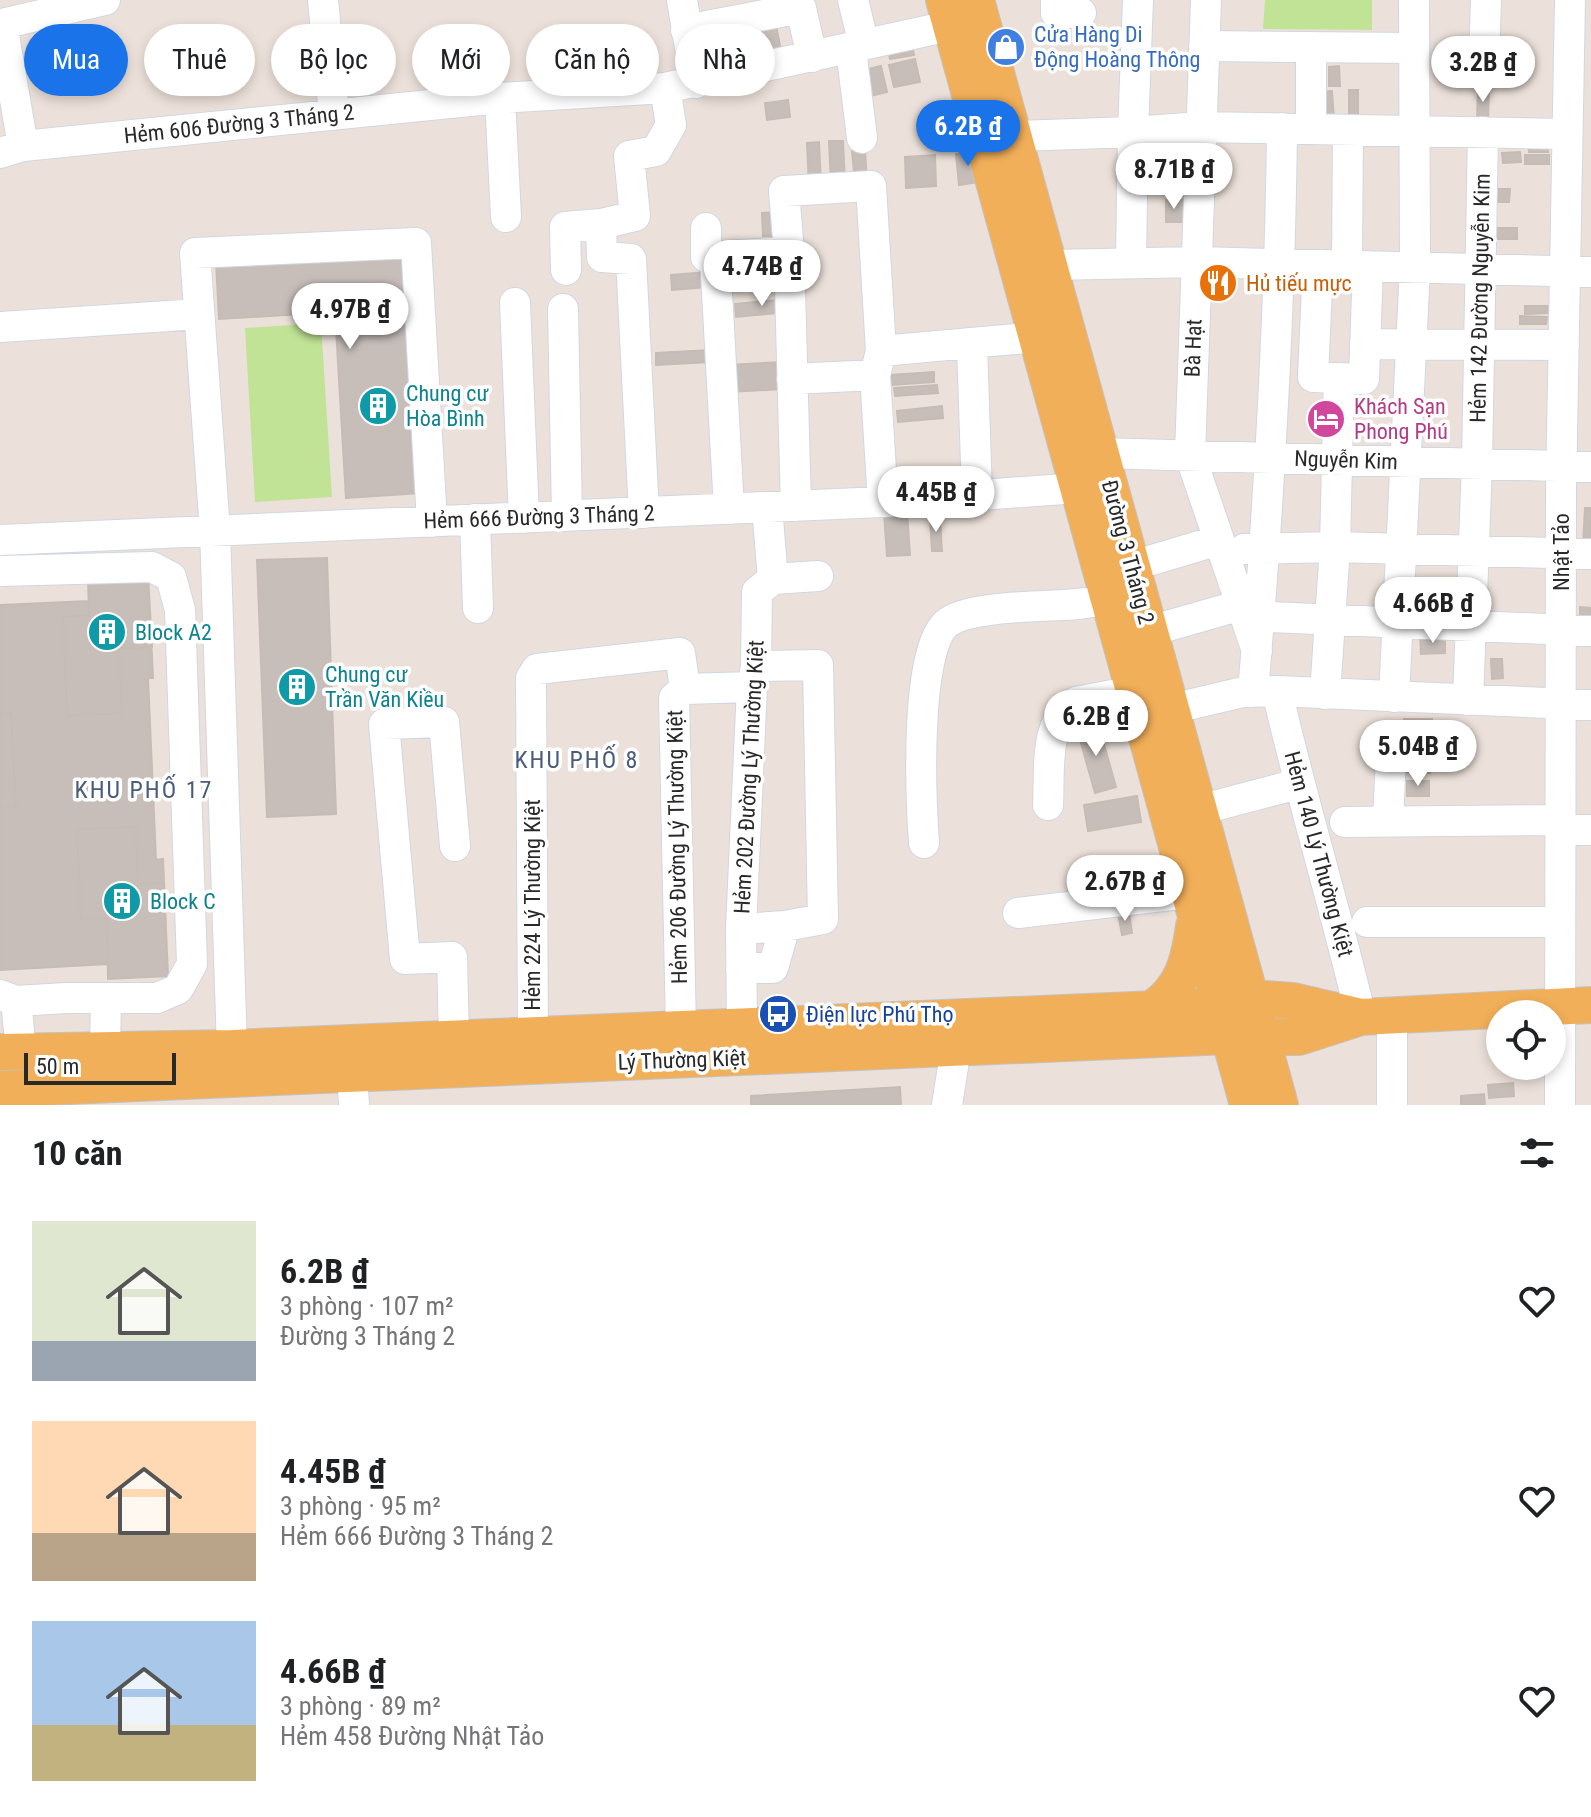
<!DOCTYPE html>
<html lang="vi">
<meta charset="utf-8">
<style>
:root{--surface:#fff;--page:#f2f2f2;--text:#202124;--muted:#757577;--accent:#1a73e8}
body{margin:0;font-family:"Roboto Condensed",sans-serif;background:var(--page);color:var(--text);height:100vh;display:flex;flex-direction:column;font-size:30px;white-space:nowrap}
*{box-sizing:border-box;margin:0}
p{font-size:26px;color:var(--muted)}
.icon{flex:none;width:44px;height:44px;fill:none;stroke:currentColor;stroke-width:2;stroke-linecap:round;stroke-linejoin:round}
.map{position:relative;height:1105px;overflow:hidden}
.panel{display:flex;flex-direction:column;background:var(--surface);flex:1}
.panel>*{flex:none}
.hud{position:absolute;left:24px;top:24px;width:800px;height:72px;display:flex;gap:16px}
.fabs{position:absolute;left:1486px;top:1000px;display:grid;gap:16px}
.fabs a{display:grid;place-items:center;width:80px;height:80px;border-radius:50%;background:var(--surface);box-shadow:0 4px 12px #0003;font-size:40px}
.scale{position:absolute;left:24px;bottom:20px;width:152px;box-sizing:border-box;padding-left:8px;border:4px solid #292929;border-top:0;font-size:22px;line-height:28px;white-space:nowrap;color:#292929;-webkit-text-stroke:6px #fff;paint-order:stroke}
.price{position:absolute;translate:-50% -68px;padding:0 18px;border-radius:28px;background:#fff;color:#222;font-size:26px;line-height:52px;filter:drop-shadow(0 2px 4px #0008)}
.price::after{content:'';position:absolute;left:50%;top:48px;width:24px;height:18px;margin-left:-12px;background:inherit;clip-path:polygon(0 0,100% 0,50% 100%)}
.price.selected{background:var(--accent);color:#fff}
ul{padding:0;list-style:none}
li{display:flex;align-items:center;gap:24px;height:200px;padding:0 32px}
li span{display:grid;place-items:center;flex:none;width:224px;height:160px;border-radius:0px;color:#555}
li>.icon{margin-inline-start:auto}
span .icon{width:96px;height:96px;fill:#fffc;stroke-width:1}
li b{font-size:34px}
h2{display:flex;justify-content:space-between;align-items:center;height:96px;padding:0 32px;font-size:34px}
.chip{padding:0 28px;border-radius:36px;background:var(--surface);box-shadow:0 4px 12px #0003;font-size:28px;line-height:72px}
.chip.selected{background:var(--accent);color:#fff}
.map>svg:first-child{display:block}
.green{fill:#c0e396}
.building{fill:#c7beba;stroke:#c7bcb4;stroke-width:2}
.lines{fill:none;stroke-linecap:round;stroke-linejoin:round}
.minor-casing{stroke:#d0d7e2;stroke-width:32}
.major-casing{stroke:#c3c3c3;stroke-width:38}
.minor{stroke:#fff;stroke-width:30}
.major{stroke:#f2af59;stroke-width:36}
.labels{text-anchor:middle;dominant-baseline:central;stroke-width:7;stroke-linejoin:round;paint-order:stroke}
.shop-label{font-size:22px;fill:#366cbe;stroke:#fff;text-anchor:start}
.street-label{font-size:22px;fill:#292929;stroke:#fff}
.food-label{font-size:22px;fill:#c56008;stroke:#fff;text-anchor:start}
.culture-label{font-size:22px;fill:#0d838f;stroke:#fff;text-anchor:start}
.hotel-label{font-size:22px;fill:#b23c85;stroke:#fff;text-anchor:start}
.transit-label{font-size:22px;fill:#164399;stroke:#fff;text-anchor:start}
.neighbourhood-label{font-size:24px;letter-spacing:2px;fill:#495c7a;stroke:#fff}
</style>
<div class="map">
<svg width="1591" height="1105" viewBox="0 0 1591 1105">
<rect width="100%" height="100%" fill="#ece1da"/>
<path class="green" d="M1265,0H1372V30L1263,29Z
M321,323L332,497L255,502L245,328Z"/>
<path class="building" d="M774,16L781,50L766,53L759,20Z
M912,45L914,55L890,59L888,49Z
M915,59L920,82L894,87L889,65Z
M881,66L887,92L862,98L856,72Z
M1339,66L1340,86H1329V67Z
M1478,88H1489L1488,120H1477Z
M1349,90H1358V119H1349Z
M1332,91L1334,120L1317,121L1315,92Z
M788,100L790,117L767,120L765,103Z
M1529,137H1548V152H1529Z
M829,141H843L845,184L831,185Z
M819,142L821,186L809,187L807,143Z
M865,150L867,182L855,183L852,151Z
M976,151L979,182L959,185L956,154Z
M1520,152L1521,162L1503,163L1502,153Z
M935,155L936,186L906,188L905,157Z
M1525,155H1549V164H1525Z
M1491,189H1510L1509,202H1491Z
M1166,200H1182V222H1166Z
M777,212L778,236H763L762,213Z
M1494,228H1517V239H1494Z
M407,250L421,493L346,498L335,312L219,319L216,262Z
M707,272L708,287L672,290L671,275Z
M1214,281L1236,282V289H1215Z
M787,299L788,312L736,317L735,304Z
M1525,306H1550V313L1525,314Z
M1520,316L1547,317L1546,324H1520Z
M710,350L711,362L656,365V353Z
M782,362L783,389L730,392L728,365Z
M934,372V382L891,385L890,375Z
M937,385L938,393L895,396L894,388Z
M942,406L943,418L898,422L897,411Z
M1585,508H1591V545H1583Z
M907,512L910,555L887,556L884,513Z
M930,518H940L942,551H932Z
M327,558L336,814L267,817L257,560Z
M148,575L152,647L119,649L122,713L67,716L63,617L89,615L88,578Z
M148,575L153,678H148L156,860L163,859L168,976L108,979V964L0,970V605L89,601L88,578Z
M1419,583H1433V609H1420Z
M1448,583L1451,615L1440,616L1438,584Z
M1580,607L1591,608V621H1580Z
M1420,636H1445V653L1421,654Z
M1491,659H1502L1503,678L1492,679Z
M0,713H11L16,807L0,808Z
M1404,719H1432L1430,773L1402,772Z
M1098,723L1116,787L1095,793L1077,729Z
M1407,781H1429V796H1407Z
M1137,796L1141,822L1088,831L1084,805Z
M136,827L138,884L164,883L168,976L108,979L107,918L81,919L77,829Z
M1129,912L1132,933L1122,935L1118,913Z
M1513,1083L1514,1096L1489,1098L1488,1085Z
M900,1087L901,1105H751V1096Z
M1484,1094L1485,1105H1461V1096Z"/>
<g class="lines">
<defs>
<path id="minor" d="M323,0L334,114
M682,0L696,83
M853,0L864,45
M1056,0V13H1081
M1206,0L1190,455L1257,651
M686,30L801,8L812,57
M1204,46L1413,48
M1311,47V129
M851,49L862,138
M1484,59L1486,0
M500,98L506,217
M1014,136L1133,132L1201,127L1567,134
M23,146L2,24L105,0
M0,153L23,146L500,98L665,88L972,21
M601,224L602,257L631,259L644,513
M706,228V257L789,252
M715,256L729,509
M1131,262L1133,132L1138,0
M1050,265L1197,262L1591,272
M1318,265L1313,377L1364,379L1368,266
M1347,266L1348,130
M566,270L565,227L601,224L635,216L629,156L656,151L671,125L665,88
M515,303L524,518
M563,309L567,516
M0,327L199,314
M972,344L977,495
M1365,344L1564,345
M881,351L1037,337
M792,379L875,375
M796,506L789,252L784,191L871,186L881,351L875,375L883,502
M767,507L773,579
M475,519L478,608
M0,540L883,502L1078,488L1101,453L1591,467
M1244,549L1335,547L1591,554
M1132,566L1219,540
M0,571L152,567L171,577L180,610L192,964L178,989L157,998H66L16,1001L0,995
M1245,616L1591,631
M1150,631L1241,605
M1277,691C1302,800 1335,907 1361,1017
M1253,692C1269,504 1280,317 1282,128
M1325,694L1335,547L1339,378
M1394,697L1415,268L1414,0
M1468,700L1477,464L1483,132
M1171,709L1243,692L1277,691L1591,705
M1048,805C1050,771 1043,721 1076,702L1155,687
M1199,810L1298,784
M1388,820L1391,757
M1345,822L1560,820
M1561,830H1591
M924,843C921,801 914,650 947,623C969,605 1047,607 1078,604C1096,602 1114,599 1132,596
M1018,913L1188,893
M1367,922H1560
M741,929L785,926L823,919L818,665L756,666
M741,968H773L785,926
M16,1001L21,1050
M1392,1015V1105
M742,1027L741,929L752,687L756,666L757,592L773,579L818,576
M681,1029L674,698L685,689L752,687
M533,1036L531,678L537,669L680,653L685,689
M454,1039L452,957L405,959L384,724L444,722L455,846
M232,1048L215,531L195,253L416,243L432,522
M105,1049L106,998
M352,1074L354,1105
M947,1105L956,1048
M1560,1105L1561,490L1570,0"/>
<path id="major" d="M944,0L1248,1105
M976,0L1280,1105
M1152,1009C1183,988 1189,961 1194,926
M0,1052L232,1048L1204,1007L1219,1002L1252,998L1293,1001L1361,1017L1591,1005
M0,1089L1229,1036L1299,1037L1361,1017"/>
</defs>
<use href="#minor" class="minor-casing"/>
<use href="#major" class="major-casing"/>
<use href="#minor" class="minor"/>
<use href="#major" class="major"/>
</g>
<defs>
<symbol id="shop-disc" viewBox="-11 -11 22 22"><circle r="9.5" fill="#3f7fe0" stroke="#fff"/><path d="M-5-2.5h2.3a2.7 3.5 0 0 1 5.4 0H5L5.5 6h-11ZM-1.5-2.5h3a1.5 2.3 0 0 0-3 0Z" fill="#fff"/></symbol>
<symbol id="restaurant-disc" viewBox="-11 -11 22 22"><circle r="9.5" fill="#e8710a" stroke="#fff"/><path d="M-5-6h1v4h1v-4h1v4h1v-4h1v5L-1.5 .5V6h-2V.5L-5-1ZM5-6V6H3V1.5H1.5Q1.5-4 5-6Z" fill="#fff"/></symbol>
<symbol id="building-disc" viewBox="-11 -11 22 22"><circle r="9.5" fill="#0f9aa8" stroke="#fff"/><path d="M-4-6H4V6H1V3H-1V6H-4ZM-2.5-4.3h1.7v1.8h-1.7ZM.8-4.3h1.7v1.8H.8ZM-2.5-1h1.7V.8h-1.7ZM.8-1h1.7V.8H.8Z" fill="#fff"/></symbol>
<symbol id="hotel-disc" viewBox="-11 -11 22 22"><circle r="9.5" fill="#d1479c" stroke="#fff"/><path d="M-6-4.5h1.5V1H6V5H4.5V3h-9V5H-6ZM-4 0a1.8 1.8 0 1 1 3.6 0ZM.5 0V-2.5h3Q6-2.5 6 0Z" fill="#fff"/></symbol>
<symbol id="bus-disc" viewBox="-11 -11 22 22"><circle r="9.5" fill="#1a4fb4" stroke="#fff"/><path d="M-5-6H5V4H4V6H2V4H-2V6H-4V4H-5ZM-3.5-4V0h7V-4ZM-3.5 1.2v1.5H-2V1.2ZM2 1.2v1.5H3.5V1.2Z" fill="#fff"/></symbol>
</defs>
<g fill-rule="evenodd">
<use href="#shop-disc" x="984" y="25" width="44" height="44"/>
<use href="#restaurant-disc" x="1196" y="261" width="44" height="44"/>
<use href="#building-disc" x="356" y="384" width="44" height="44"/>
<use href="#hotel-disc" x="1304" y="397" width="44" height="44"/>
<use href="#building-disc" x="85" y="610" width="44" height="44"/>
<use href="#building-disc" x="275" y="665" width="44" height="44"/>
<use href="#building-disc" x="100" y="879" width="44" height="44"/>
<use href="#bus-disc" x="756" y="992" width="44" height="44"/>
</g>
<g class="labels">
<g class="shop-label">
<text x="1034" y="34">Cửa Hàng Di<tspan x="1034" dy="25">Động Hoàng Thông</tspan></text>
</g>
<g class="street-label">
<text transform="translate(239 124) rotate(-6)">Hẻm 606 Đường 3 Tháng 2</text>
<text transform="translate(1480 298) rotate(-89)">Hẻm 142 Đường Nguyễn Kim</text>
<text transform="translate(1193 348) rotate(-88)">Bà Hạt</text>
<text transform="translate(1346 460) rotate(2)">Nguyễn Kim</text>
<text transform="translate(539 517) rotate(-2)">Hẻm 666 Đường 3 Tháng 2</text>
<text transform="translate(1128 552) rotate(75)">Đường 3 Tháng 2</text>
<text transform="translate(1561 552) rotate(-90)">Nhật Tảo</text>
<text transform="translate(749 777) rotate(-87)">Hẻm 202 Đường Lý Thường Kiệt</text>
<text transform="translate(677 847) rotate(-91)">Hẻm 206 Đường Lý Thường Kiệt</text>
<text transform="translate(1319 854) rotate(75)">Hẻm 140 Lý Thường Kiệt</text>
<text transform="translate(532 905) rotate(-90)">Hẻm 224 Lý Thường Kiệt</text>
<text transform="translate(682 1060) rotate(-2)">Lý Thường Kiệt</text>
</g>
<g class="food-label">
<text x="1246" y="283">Hủ tiếu mực</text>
</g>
<g class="culture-label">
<text x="406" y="393">Chung cư<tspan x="406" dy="25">Hòa Bình</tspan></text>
<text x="135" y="632">Block A2</text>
<text x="325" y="674">Chung cư<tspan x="325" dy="25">Trần Văn Kiều</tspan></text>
<text x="150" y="901">Block C</text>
</g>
<g class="hotel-label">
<text x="1354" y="406">Khách Sạn<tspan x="1354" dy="25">Phong Phú</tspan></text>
</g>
<g class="transit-label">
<text x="806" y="1014">Điện lực Phú Thọ</text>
</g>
<g class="neighbourhood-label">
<text x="577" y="760">KHU PHỐ 8</text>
<text x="144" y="790">KHU PHỐ 17</text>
</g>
</g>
</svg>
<div class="fabs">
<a><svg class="icon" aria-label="locate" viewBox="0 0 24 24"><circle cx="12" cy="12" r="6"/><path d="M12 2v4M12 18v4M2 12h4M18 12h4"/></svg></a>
</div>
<div class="scale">50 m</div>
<b class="price" style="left:1483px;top:104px">3.2B ₫</b>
<b class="price selected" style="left:968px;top:168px">6.2B ₫</b>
<b class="price" style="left:1174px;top:211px">8.71B ₫</b>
<b class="price" style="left:762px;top:308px">4.74B ₫</b>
<b class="price" style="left:350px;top:351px">4.97B ₫</b>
<b class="price" style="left:936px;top:534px">4.45B ₫</b>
<b class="price" style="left:1433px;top:645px">4.66B ₫</b>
<b class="price" style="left:1096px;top:758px">6.2B ₫</b>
<b class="price" style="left:1418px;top:788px">5.04B ₫</b>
<b class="price" style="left:1125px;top:923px">2.67B ₫</b>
<div class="hud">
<a class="chip selected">Mua</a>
<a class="chip">Thuê</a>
<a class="chip">Bộ lọc</a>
<a class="chip">Mới</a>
<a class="chip">Căn hộ</a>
<a class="chip">Nhà</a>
</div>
</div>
<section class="panel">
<h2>10 căn<svg class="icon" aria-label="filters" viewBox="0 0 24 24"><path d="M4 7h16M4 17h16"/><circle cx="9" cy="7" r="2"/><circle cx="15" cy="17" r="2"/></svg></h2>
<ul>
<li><span style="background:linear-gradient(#dfe7d0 75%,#9aa5b1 0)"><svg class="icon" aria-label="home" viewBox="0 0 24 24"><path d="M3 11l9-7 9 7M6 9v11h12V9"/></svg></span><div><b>6.2B ₫</b><p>3 phòng · 107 m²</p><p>Đường 3 Tháng 2</p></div><svg class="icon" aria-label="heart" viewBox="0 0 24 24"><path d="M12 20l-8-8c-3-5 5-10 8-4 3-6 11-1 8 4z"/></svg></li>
<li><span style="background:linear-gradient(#ffd9b3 70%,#b9a48a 0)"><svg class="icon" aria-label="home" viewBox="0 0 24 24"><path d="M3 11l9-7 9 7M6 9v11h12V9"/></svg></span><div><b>4.45B ₫</b><p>3 phòng · 95 m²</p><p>Hẻm 666 Đường 3 Tháng 2</p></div><svg class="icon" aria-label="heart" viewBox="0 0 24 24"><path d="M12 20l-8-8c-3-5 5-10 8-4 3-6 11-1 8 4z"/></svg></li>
<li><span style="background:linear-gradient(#a9c7e8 65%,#c2b280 0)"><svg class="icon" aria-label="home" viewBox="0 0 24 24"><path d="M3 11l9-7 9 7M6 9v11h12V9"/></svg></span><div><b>4.66B ₫</b><p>3 phòng · 89 m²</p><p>Hẻm 458 Đường Nhật Tảo</p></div><svg class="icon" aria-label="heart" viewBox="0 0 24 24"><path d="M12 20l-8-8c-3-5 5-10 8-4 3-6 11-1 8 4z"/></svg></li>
</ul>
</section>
